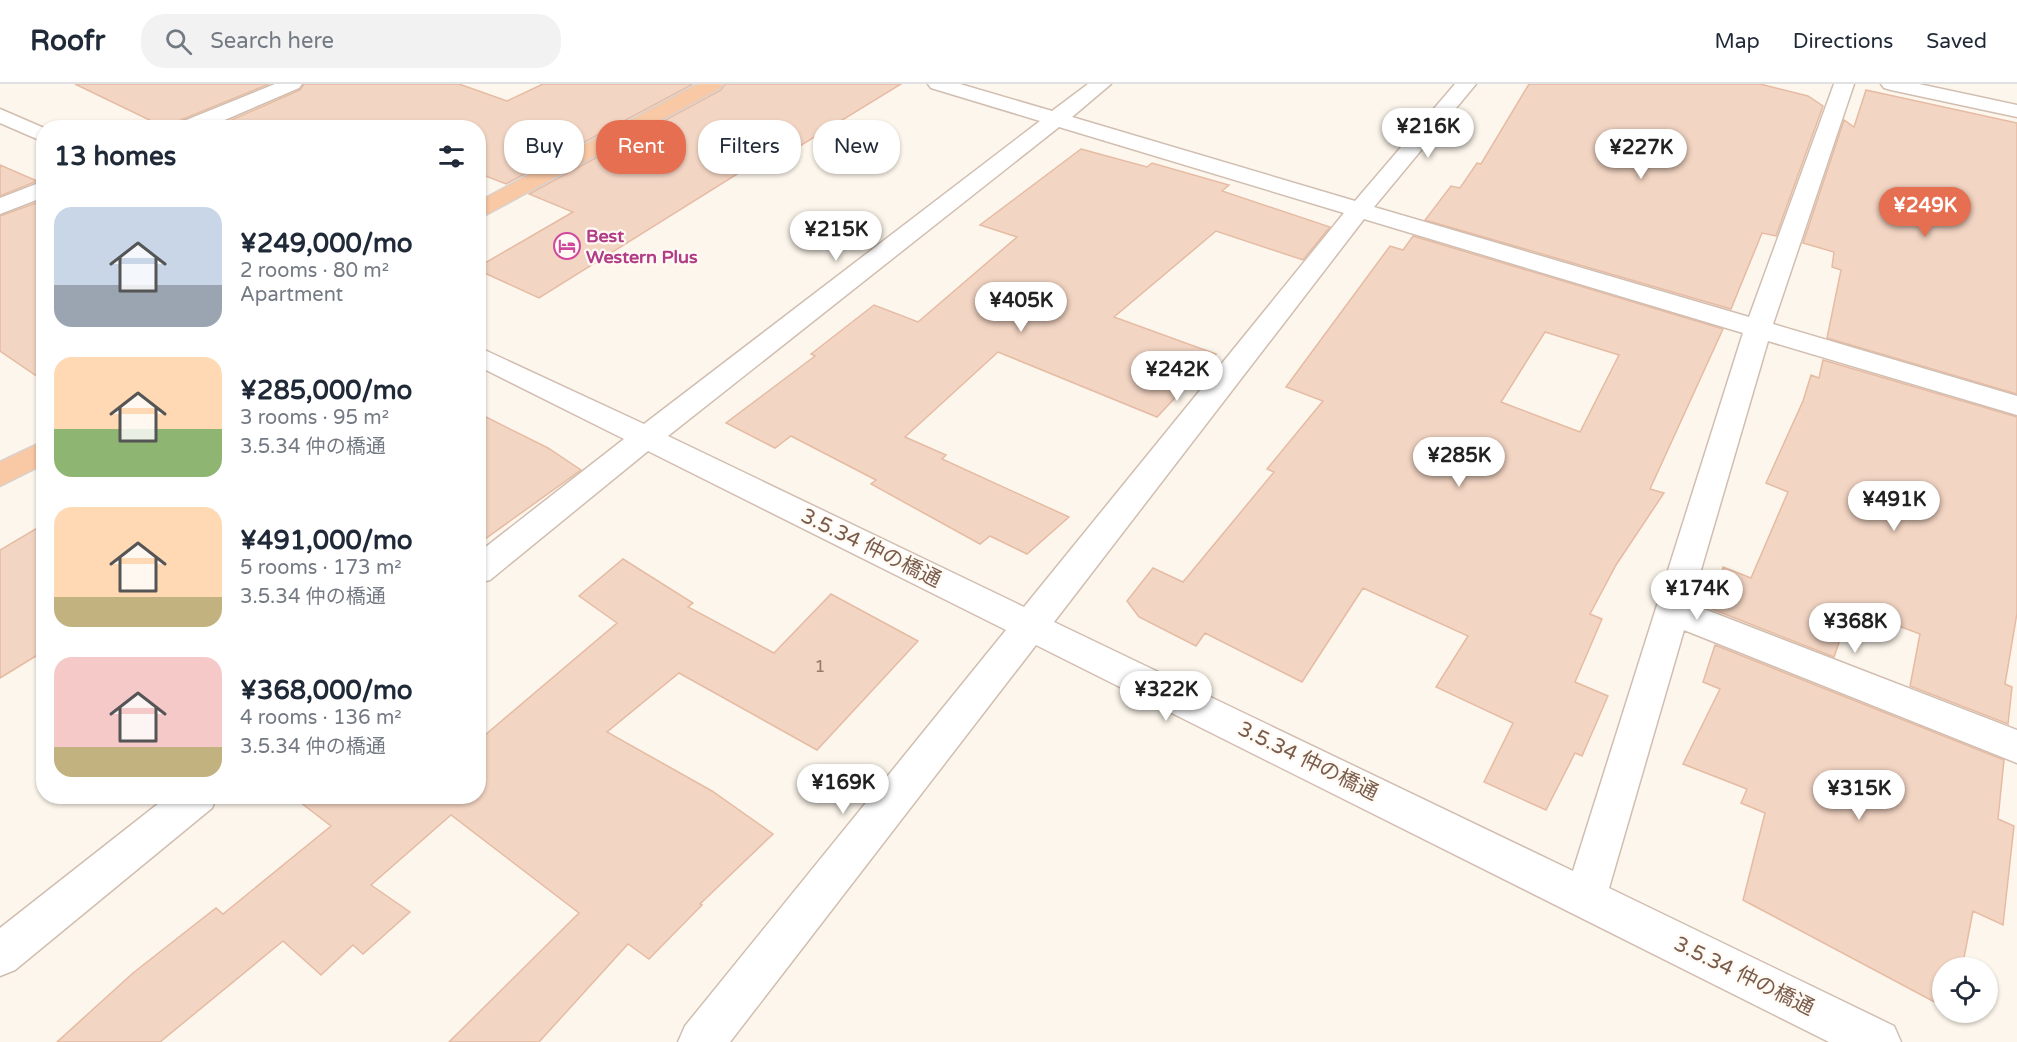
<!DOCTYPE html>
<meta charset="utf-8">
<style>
:root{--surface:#fff;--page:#f2f2f3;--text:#1f2937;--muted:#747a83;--line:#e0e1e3;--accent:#e76f51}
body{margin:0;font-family:"Varela Round","Noto Sans JP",sans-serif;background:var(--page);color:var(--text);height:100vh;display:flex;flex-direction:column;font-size:22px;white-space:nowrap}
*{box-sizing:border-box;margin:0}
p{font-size:20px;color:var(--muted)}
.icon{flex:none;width:33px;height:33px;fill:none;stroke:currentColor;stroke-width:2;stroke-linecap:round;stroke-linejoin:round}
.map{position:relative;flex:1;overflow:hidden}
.sheet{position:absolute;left:36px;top:36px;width:450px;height:684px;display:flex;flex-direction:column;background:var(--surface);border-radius:24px;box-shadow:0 2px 4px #0004}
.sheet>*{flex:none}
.top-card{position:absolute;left:504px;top:36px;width:570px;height:54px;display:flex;gap:12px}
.controls{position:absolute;left:1932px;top:873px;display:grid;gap:12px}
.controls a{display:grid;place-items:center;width:66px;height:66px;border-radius:50%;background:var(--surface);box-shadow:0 2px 4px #0004;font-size:30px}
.price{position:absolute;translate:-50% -51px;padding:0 14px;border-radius:21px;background:#fff;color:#222;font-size:20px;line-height:39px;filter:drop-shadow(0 2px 3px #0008)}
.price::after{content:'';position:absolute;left:50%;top:36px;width:18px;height:14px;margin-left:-9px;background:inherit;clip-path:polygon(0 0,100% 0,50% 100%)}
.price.current{background:var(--accent);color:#fff}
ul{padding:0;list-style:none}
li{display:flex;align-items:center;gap:18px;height:150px;padding:0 18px}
li span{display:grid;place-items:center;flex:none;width:168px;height:120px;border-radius:18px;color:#555}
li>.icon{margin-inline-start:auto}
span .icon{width:72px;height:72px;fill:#fffc;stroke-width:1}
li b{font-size:26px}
h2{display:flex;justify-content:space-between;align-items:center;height:72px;padding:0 18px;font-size:26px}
.chip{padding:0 21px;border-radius:24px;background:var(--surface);box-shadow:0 2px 4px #0004;font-size:21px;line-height:54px}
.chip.current{background:var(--accent);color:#fff}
header{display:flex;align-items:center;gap:36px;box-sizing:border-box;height:84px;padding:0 30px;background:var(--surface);border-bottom:2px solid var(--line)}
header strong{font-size:28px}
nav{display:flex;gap:33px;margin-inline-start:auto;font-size:21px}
.search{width:420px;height:54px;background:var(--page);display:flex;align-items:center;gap:15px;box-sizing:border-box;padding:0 21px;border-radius:24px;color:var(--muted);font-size:22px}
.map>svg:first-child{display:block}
.building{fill:#f3d5c3;stroke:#e6bba3;stroke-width:1.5;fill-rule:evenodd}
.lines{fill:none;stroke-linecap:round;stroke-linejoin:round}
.minor-casing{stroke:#d1beb0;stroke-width:3}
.trunk-casing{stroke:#dad1cd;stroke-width:3}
.minor{fill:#fff;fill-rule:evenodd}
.trunk{fill:#f9c8a4;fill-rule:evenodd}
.labels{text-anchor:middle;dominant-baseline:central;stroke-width:4.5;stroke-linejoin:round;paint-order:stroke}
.far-hotel-label{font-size:18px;font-weight:bold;fill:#b23c85;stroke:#fffaf3;text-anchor:start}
.number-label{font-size:18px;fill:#987a6a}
.street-label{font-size:21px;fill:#7a5c4d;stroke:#fffaf3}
</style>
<header>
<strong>Roofr</strong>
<div class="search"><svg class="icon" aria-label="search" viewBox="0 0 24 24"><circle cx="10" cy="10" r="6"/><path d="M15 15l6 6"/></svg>Search here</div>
<nav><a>Map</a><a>Directions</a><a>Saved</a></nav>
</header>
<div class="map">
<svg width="2017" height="958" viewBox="0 0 2017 958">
<rect width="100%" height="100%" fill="#fdf6ec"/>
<path class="building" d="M75,0H269L178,37L175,44H166Z
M304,0H459L507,17L543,0H693L506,100L478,89V44H213L300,6Z
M725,0H901L764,84L753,80L539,214L478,186V183L573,128L529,110L721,6Z
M1529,0H1760L1808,12L1823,22L1776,152L1762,149L1731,225L1425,136L1451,102L1460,104L1477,79L1481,80Z
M1866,6L2017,39V310L1827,254L1841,186L1832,183L1834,168L1803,159L1844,36L1854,43Z
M1081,65L1147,83L1152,79L1229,101L1222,107L1330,143L1303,176L1216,147L1114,233L1216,270L1157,333L998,268L905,353L946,371L942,375L1069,433L1027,470L990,452L980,460L871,400L876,396L791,352L775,364L726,339L815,272L811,270L874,221L918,238L1017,153L980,141Z
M0,81L37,97L0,112Z
M44,116V297L0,267V132Z
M1413,152L1723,245L1650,405L1664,409L1616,481L1590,530L1602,535L1575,598L1608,612L1582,672L1575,669L1546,726L1484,698L1513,639L1436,603L1468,552L1363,504L1302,598L1205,549L1196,562L1139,533L1127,517L1153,484L1183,498L1274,388L1267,385L1323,317L1286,303L1390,162L1403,166ZM1545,248L1619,271L1580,348L1501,318Z
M1823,276L2017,333V529L2005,600L2012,603L2008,640L1910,602L1920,550L1851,524L1834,573L1712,525L1723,483L1751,494L1788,408L1766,399L1803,317L1811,291L1819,294Z
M478,329L548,364L581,386L478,460Z
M44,440V567L0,594V466Z
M623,475L693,519L688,523L774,569L831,510L918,557L817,666L679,589L607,648L712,707L773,750L700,820L702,821L649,875L628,860L539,958H449L579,829L451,731L371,801L410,828L363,870L353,861L321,891L283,857L160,958H57L133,889L216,824L223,830L331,742L292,712H478V657L617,539L579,512Z
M1715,561L2004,676L1998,735L2014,742L2003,841L1973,827L1962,884H1942V922L1743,816L1765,729L1741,719L1747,705L1683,680L1720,605L1703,598Z"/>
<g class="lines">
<defs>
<path id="minor" d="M275,0H302L299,4L206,44H177L179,39Z
M928,0H960L1052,27L1088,0H1111L1072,33L1355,117L1455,0H1476L1374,123L1749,233L1834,0H1854L1773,240L2017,312V331L1768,257L1691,520L2017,646V679L1684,546L1609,804L1894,942L1901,958H1829L1036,561L730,958H678L685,942L1006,546L648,367L490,496L478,499V469L624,355L478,282V263L644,340L1040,37L931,4ZM1059,43L1344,129L1024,523L668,352ZM1364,135L1743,249L1573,787L1054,538Z
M1881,0H1919L2017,21V33L1891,6L1884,4Z
M0,25L44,44V58L0,39Z
M44,97V113L0,130V114Z
M168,712H217L212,724L15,886L0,892V844Z"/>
<path id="trunk" d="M698,0H723L720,4L478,135V118Z
M44,357V380L0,402V378Z"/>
</defs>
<use href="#minor" class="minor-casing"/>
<use href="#trunk" class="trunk-casing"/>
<use href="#minor" class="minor"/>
<use href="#trunk" class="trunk"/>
</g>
<defs>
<symbol id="hotel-ring" viewBox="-11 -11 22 22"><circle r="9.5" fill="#fffaf3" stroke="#d1479c" stroke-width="1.5"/><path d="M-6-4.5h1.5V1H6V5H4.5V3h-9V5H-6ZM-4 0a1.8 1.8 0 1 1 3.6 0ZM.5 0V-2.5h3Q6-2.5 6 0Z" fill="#d1479c"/></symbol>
</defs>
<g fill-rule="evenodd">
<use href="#hotel-ring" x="552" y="147" width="30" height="30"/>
</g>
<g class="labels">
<g class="far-hotel-label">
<text x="586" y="152">Best<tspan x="586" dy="21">Western Plus</tspan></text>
</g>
<g class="number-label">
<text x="820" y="582">1</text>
</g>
<g class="street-label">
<text transform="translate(871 464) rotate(26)">3.5.34 仲の橋通</text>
<text transform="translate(1308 677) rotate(26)">3.5.34 仲の橋通</text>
<text transform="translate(1744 892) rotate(26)">3.5.34 仲の橋通</text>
</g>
</g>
</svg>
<div class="controls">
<a><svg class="icon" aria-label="locate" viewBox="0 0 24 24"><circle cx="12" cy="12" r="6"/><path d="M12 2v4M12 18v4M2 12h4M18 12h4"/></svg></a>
</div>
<b class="price" style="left:1428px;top:75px">¥216K</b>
<b class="price" style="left:1641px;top:96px">¥227K</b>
<b class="price current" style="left:1925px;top:154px">¥249K</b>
<b class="price" style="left:836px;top:178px">¥215K</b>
<b class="price" style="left:1021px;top:249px">¥405K</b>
<b class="price" style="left:1177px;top:318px">¥242K</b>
<b class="price" style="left:1459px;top:404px">¥285K</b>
<b class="price" style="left:1894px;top:448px">¥491K</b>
<b class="price" style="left:1697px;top:537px">¥174K</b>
<b class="price" style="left:1855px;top:570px">¥368K</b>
<b class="price" style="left:1166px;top:638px">¥322K</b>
<b class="price" style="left:843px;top:731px">¥169K</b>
<b class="price" style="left:1859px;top:737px">¥315K</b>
<div class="top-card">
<a class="chip">Buy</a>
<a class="chip current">Rent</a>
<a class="chip">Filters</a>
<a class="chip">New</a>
</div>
<section class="sheet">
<h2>13 homes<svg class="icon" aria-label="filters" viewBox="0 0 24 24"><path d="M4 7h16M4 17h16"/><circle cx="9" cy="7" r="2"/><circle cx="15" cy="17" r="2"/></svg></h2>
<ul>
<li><span style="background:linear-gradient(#c9d6e8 65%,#9aa5b1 0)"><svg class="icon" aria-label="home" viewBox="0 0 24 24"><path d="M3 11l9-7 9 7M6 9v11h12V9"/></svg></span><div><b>¥249,000/mo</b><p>2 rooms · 80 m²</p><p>Apartment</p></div></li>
<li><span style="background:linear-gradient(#ffd9b3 60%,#8fb573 0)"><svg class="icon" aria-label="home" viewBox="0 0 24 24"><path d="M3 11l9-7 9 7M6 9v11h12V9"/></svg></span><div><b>¥285,000/mo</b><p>3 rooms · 95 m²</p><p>3.5.34 仲の橋通</p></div></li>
<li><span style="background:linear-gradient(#ffd9b3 75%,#c2b280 0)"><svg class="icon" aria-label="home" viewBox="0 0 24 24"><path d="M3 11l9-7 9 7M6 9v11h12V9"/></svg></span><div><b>¥491,000/mo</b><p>5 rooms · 173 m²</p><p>3.5.34 仲の橋通</p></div></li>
<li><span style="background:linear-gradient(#f6c9c9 75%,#c2b280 0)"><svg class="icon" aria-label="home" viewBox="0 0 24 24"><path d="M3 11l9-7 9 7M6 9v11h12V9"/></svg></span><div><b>¥368,000/mo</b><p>4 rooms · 136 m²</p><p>3.5.34 仲の橋通</p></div></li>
</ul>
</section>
</div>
